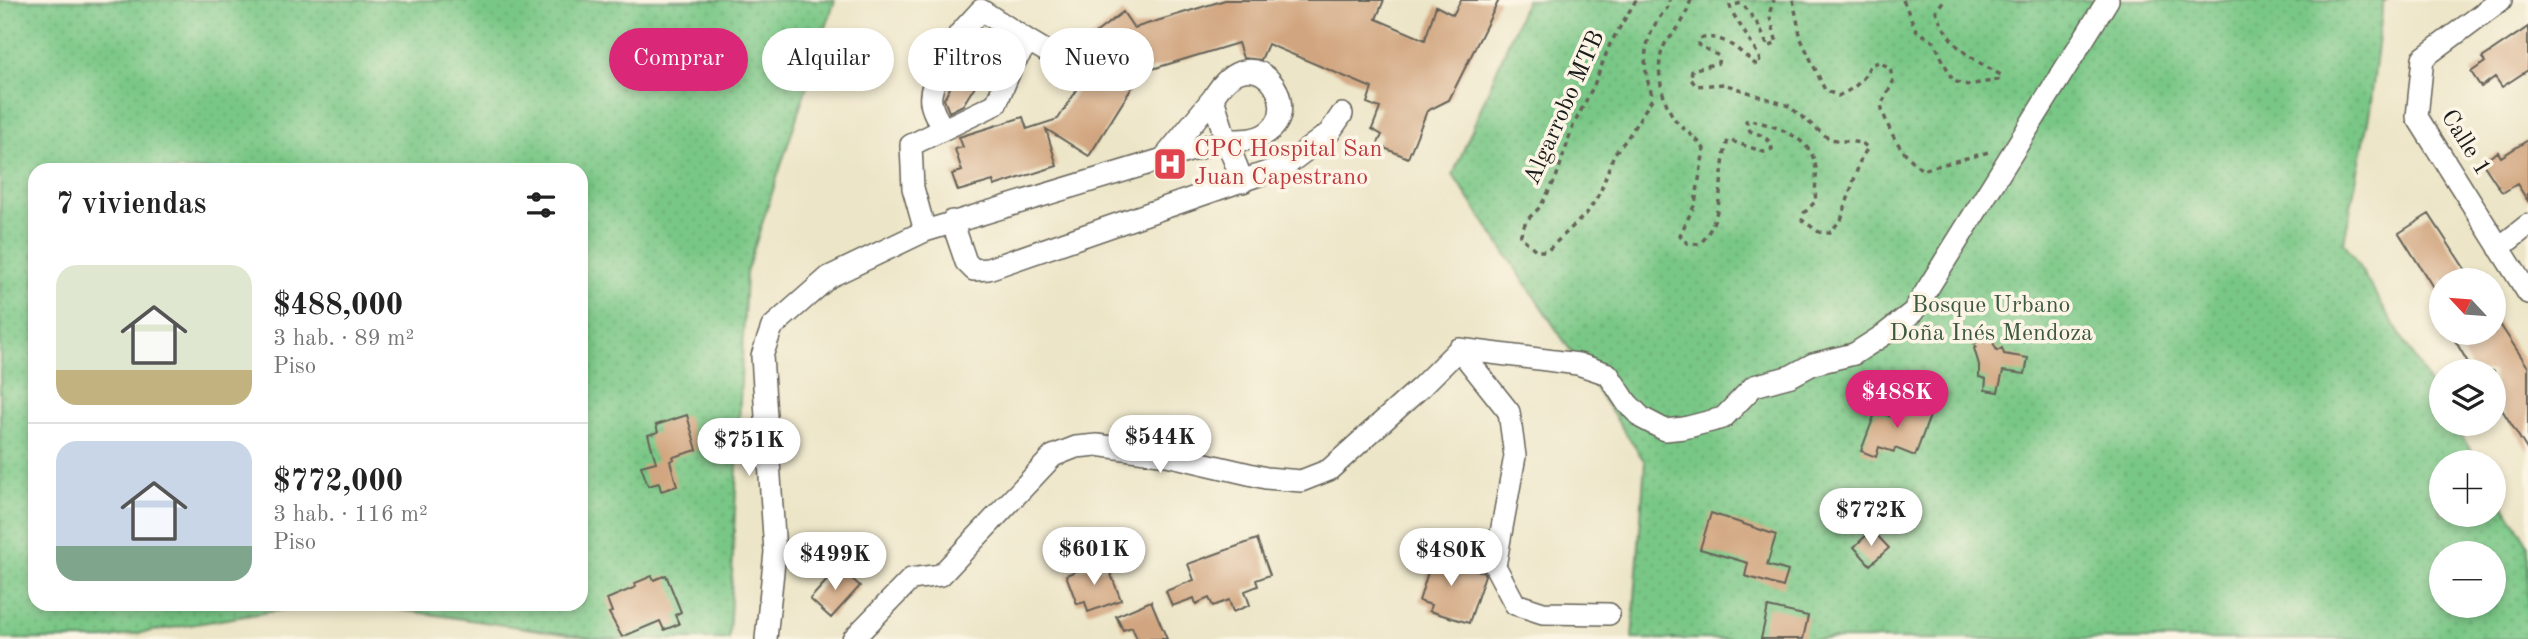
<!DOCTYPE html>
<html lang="es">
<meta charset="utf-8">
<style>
:root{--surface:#fff;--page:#f6f6f6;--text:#222;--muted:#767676;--line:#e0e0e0;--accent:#db2777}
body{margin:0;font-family:"Old Standard TT",serif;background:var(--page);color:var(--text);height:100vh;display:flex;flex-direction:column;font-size:26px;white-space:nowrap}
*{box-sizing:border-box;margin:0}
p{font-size:23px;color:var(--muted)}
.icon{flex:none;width:38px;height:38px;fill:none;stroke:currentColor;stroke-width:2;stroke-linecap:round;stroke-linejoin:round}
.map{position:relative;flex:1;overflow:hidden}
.sheet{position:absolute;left:28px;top:163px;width:560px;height:448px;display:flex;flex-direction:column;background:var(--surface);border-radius:21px;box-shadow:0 4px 10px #0003}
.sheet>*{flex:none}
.guide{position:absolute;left:609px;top:28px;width:665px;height:63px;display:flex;gap:14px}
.needle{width:46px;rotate:296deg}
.buttons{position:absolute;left:2429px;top:268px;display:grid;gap:14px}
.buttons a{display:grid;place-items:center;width:77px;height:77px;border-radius:50%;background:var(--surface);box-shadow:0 4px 10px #0003;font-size:35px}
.price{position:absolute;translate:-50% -60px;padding:0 16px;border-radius:24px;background:#fff;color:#222;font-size:23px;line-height:46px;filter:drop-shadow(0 2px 4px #0008)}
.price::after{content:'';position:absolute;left:50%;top:42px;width:21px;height:16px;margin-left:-10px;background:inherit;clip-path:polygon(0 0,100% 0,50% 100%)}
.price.active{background:var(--accent);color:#fff}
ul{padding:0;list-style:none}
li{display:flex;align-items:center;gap:21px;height:175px;padding:0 28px}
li+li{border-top:2px solid var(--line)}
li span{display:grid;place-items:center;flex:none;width:196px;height:140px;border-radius:21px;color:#555}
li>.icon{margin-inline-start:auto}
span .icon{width:84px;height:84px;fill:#fffc;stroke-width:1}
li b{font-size:30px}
h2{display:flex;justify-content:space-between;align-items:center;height:84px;padding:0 28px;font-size:30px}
.chip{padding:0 24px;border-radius:32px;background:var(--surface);box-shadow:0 4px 10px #0003;font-size:24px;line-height:63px}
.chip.active{background:var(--accent);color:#fff}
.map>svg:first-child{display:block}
.park{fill:url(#park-dots);stroke:#4a7251;stroke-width:2;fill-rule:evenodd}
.building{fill:#d1a57f}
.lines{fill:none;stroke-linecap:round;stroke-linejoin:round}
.minor-tunnel{stroke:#c2bda5;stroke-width:21;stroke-dasharray:21 10;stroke-linecap:butt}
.minor-casing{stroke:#656258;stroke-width:24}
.path{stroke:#656258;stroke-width:3.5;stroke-dasharray:5 5;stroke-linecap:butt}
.minor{stroke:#fff;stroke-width:21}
.labels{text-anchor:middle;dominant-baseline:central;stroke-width:7;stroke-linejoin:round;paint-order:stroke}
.street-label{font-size:24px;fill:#1c1c1c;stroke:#fcf5e5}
.health-label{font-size:24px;fill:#be3a42;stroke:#fcf5e5;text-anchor:start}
.park-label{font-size:24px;fill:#3d5841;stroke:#fcf5e5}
</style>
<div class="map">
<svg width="2528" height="639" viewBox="0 0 2528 639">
<defs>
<pattern id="park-dots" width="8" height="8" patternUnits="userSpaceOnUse" patternTransform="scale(1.75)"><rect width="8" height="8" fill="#79c786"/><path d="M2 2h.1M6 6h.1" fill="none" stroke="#68aa73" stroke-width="1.8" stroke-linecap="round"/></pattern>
</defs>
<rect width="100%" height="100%" fill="#fcf5e5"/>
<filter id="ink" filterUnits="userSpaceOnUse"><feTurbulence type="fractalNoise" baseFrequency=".0143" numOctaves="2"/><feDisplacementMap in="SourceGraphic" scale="14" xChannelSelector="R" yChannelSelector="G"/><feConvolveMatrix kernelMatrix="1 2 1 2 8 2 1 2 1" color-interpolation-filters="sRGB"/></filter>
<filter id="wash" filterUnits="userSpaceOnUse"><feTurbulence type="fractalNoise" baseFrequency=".00686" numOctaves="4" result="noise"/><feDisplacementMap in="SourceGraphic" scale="28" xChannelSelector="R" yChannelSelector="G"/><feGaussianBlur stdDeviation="1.57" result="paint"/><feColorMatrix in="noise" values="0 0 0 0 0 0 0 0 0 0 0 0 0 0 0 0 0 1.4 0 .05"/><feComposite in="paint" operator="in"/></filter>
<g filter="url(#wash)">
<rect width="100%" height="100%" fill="#ece5c7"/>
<path class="park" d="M0,0H835L746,273L729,639H598L362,604H581V170H35V604H318L104,639H0Z
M1526,0H2386L2383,3L2370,110L2344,242L2441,402V424H2454L2478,462H2441V514H2494V488L2528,545V639H1632L1645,462L1453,175ZM2441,553H2494V606H2441Z"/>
<g id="blocks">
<path class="building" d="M1225,0H1384L1376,19L1425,40L1436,6L1453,15L1461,0H1499L1449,100L1427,111L1408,158L1377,145L1382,135L1372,129L1380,108L1367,103L1372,88L1268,44L1261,60L1243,58L1238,43L1149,70L1138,78L1089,156L1046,129L1057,166L994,186L993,181L958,191L952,174L962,171L955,149L963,147L959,137L1023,117L1027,129L1058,119L1101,53L1089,38L1123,12L1134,28Z
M2528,27V70L2502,87L2495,77L2481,87L2471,72L2485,62L2482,58Z
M957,68L978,81L963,105L949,112L944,99L951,86L948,84L949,81Z
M2528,140V201L2517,184L2504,192L2501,191L2482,162L2498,152L2501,157Z
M2429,214L2472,280H2441V300L2399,233Z
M2494,315L2528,367V451L2494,397V371H2473L2450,332H2494Z
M1990,336L1997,351L2002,348L2004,354L2028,358L2025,374L2003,371L1998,392L1985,390L1986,379L1979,377V365L1974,348L1976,347L1974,343Z
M1898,401L1931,413L1915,456L1895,448L1894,452L1879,447L1876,457L1861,451L1876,411L1892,417Z
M687,415L697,450L673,457L674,459L670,461L677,486L661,491L659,483L648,486L641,466L656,462L648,435L658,432L656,425Z
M1711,513L1776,535L1767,565L1788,571L1783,587L1745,576L1748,563L1700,549Z
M1872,530L1889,548L1870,565L1854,547Z
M1257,539L1270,575L1256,580L1258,586L1245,591L1250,605L1233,612L1229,600L1213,606L1209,598L1196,604L1194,598L1172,606L1166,591L1194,580L1188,564Z
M1429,554L1483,572L1485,575L1469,623L1429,611L1431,605L1419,601L1428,572L1424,571Z
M1097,563L1100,570L1108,567L1121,600L1088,612L1085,602L1077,604L1066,575Z
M839,567L860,586L831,618L810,599Z
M666,575L681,612L675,615L679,624L664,630L660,621L622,637L609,613L612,612L607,599L636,587L635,583L652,576L654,580Z
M1151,601L1167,639H1137L1132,627L1123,630L1116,616Z
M1768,607L1808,616L1803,639H1761Z"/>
</g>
</g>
<g filter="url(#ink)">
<use href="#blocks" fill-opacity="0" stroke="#656258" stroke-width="2"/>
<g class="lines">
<path class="minor-tunnel" d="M943,62L959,34"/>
<defs>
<path id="minor" d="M2501,0L2423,58L2417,117L2528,293
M959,34L981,10L1029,41
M943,62C930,92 923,100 944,129
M1164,158L1213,98
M952,221L966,262L974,270L988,269L1285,166L1329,133L1342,114
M925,231L913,188L911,145L996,104L1013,64L1029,41L1066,63
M2499,248L2528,225
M1459,349L1578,364L1608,374L1627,403L1642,418L1665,430L1684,428L1723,418L1754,386L1791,376L1813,364L1854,354L1885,334L1913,312L2108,0
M1459,349L1509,412L1515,456L1495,566L1515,604L1543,613L1609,614
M766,639L775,552L762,356L772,327L829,277L925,231L1226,140C1240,140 1257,141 1268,132C1305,106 1253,30 1213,98L1226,140L1243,182
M853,639L911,579L941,575L1053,456L1076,447L1097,445L1167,455L1266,478L1301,481L1329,470L1421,387L1459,349"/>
</defs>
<use href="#minor" class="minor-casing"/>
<path class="path" d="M1636,0L1610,44L1594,85L1573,126L1556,178L1540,207L1526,221L1520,236L1537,251H1547L1587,213L1600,193L1614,154L1626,140L1652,99C1652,90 1648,85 1647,77C1641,50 1651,24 1670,5L1669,0
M1691,0C1687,10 1684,21 1677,29C1673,36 1667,39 1664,46C1654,66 1662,101 1674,118C1683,131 1696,136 1704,149L1695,204L1680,235L1687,243L1700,244C1727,214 1717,175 1728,140L1764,152L1772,149C1770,137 1761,135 1750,131L1746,121L1750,120C1776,126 1813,137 1816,169C1817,179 1814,190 1816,201L1804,213L1802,220L1819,232L1829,233L1841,220L1861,158L1868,148L1862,143L1829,139L1789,106L1724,84L1696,86L1691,79L1692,70L1718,63L1719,56L1698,45L1699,39C1721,32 1740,51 1755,64H1760L1759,56L1732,12L1730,6L1742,3L1759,26L1768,47L1777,43L1769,14L1774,0
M1793,0L1801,39L1825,90L1838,96C1853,89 1864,82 1870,65L1879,62L1890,68L1893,82L1881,105C1889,134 1900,150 1922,170L1989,152
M1903,0L1916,30L1934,42L1953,81L1968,85L1998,80L2001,75C1968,56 1951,49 1936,11L1944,0"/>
<use href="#minor" class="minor"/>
</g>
</g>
<defs>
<symbol id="hospital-square" viewBox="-11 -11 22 22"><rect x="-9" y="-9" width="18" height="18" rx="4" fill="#e0444e" stroke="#fcf5e5"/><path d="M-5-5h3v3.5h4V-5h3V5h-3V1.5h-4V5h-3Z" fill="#fff"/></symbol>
</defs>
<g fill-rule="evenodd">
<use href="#hospital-square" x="1151" y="145" width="38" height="38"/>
</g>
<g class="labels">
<g class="street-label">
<text transform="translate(1565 108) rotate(-66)">Algarrobo MTB</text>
<text transform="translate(2465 143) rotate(58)">Calle 1</text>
</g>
<g class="health-label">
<text x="1194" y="150">CPC Hospital San<tspan x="1194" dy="28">Juan Capestrano</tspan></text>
</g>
<g class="park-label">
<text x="1991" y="306">Bosque Urbano<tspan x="1991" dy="28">Doña Inés Mendoza</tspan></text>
</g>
</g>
</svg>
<div class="buttons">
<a><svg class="needle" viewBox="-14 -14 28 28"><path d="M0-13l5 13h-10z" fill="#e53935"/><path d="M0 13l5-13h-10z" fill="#767676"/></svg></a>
<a><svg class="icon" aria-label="layers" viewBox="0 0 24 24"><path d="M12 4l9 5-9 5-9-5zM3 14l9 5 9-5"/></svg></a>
<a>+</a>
<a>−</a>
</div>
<b class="price active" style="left:1897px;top:430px">$488K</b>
<b class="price" style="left:1160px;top:475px">$544K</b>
<b class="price" style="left:749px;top:478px">$751K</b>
<b class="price" style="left:1871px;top:548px">$772K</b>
<b class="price" style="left:1094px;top:587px">$601K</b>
<b class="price" style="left:1451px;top:588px">$480K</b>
<b class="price" style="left:835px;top:592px">$499K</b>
<div class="guide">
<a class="chip active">Comprar</a>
<a class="chip">Alquilar</a>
<a class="chip">Filtros</a>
<a class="chip">Nuevo</a>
</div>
<section class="sheet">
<h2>7 viviendas<svg class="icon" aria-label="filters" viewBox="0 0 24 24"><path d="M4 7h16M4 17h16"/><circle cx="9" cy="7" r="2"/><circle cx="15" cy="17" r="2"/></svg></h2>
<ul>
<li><span style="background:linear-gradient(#dfe7d0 75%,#c2b280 0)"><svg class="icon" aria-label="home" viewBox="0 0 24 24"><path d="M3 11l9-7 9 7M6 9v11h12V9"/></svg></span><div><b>$488,000</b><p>3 hab. · 89 m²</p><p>Piso</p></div></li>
<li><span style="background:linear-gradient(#c9d6e8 75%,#7fa58c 0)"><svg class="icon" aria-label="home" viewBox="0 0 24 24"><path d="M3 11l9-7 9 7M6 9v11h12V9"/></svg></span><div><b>$772,000</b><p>3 hab. · 116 m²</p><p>Piso</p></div></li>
</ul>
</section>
</div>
